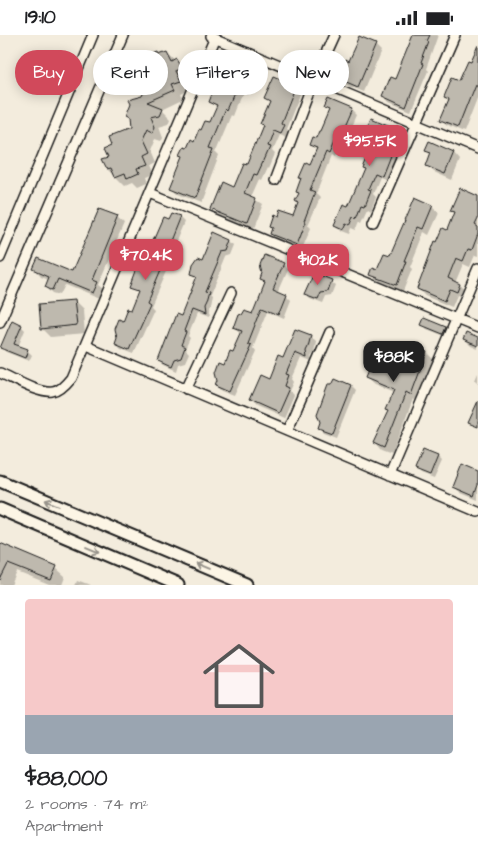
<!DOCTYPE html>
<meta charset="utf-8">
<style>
:root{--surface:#fff;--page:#f2f2f2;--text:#202124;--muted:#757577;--line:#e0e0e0;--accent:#d1495b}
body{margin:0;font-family:"Architects Daughter",sans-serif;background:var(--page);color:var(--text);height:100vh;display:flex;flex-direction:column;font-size:19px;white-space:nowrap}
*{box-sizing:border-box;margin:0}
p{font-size:16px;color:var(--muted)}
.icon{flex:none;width:28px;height:28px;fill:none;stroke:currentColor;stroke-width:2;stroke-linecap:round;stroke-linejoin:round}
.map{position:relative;height:550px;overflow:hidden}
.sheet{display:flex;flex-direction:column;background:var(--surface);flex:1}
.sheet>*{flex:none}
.banner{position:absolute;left:15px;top:15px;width:449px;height:45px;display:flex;gap:10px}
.price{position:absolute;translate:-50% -42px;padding:0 11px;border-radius:10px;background:var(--accent);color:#fff;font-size:16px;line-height:32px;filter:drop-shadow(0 1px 2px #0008)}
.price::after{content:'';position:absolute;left:50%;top:30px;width:15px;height:11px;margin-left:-8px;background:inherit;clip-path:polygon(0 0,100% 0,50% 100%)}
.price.on{background:#222;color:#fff}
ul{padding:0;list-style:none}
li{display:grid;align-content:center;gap:10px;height:265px;padding:0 25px}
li+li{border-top:1px solid var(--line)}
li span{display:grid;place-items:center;height:155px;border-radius:5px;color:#555}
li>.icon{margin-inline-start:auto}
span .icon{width:90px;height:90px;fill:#fffc;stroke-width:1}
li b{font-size:21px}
.pill{padding:0 18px;border-radius:22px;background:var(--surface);box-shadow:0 2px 12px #0003;font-size:18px;line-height:45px}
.pill.on{background:var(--accent);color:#fff}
.status{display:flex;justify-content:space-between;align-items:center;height:35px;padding:0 25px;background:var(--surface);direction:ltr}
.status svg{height:14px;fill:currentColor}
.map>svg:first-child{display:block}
.shadow{fill:#0003}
.building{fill:#beb9ae;stroke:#1c1c1c}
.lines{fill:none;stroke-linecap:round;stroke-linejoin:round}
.minor-casing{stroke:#1c1c1c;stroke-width:12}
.tertiary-casing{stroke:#1c1c1c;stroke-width:15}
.minor{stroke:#fcf5e5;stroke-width:9}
.tertiary{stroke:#fcf5e5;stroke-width:11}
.oneway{stroke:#97938b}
</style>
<div class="status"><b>19:10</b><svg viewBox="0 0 49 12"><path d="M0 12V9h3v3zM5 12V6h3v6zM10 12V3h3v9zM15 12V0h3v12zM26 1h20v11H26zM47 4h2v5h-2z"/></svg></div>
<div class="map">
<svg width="478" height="550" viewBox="0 0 478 550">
<rect width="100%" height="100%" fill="#f3ecdd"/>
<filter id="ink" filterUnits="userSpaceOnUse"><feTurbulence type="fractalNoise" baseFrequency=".02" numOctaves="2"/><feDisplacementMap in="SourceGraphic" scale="10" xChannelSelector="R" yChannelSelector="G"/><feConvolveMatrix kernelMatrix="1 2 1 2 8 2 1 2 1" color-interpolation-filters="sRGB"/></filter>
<g filter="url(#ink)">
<path class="shadow" d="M414,0H438L426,34L428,36L411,76L389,67L384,61L396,45Z
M375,10L381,16L364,57L344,49L338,43L349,27Z
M478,13V61L464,97L447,90L442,85L449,66L445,62L460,47Z
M157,18L160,21L167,18L186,35L190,43L185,45L189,55L181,59L183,64L162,74L171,83L169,88L159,91L163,102L161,106L155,104L150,116L155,128L149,131L153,140L144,143L146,149L137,153L132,148L125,151L108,134L113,110L130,95L129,86L125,82L143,62L148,52L149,38Z
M225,27L252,31L258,37L248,60L244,58L235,81L232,80L216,118L219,121L201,168L178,159L172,153L184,122L182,120L210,89L217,73L210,66L220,55L230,32Z
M295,51L301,57L286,94L289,97L286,103L279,100L272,116L275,119L269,133L268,132L262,145L260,144L252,162L263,169L253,194L217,179L212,173L232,153L247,131L264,91L262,89L271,68L266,63Z
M325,72L351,75L356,80L347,101L344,100L334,123L331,121L316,159L320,163L308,190L311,193L302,214L275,204L270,199L272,194L269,191L277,183H294L299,169L300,159L297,156L317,115L310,110L317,104L330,77Z
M399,96L404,102L387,145L380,142L373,159L376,162L371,175L368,173L362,186L360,185L356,195L351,193L349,199L341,196L335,190L349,173L365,134L371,113L362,107Z
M426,114L454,118L460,125L452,145L434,137L427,131L432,120Z
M478,162V221L475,220L470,232L463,229L455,248L460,250L467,256L464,263L457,260L452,272L425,261L418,254L438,208L448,196L455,178L452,175Z
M415,164L432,172L439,178L429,200L424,197L410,232L412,234L403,256L378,246L372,239L378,236L391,222Z
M99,175L117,183L124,189L98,250L103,254L99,264L65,250L60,260L53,258L46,251L49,244L41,241L35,234L73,238Z
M179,182L184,187L172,216L174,218L151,271L154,274L134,318L121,313L116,308L124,288L132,276L141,256L133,250L151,213L169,186Z
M215,199L232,206L236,210L232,220L226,222L210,261L212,263L210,274L208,278L209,283L197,279L188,301L190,303L185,314L189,318L185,327L178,329L176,336L163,330L159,326L181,283L198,244L193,239L203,226Z
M283,229L288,234L278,257L286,260L291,265L284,283L268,276L253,313L255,316L235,360L222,355L217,350L225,330L234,318L242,299L234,293L253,278L266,248L262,244Z
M331,247L336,251L332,261L326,262L323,269L310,264L306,259Z
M73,267L82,276L84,299L51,302L42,293Z
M423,290L445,293L449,297L447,302L427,294Z
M21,291L25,295L18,312L27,315L32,320L29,326L6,317L1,312Z
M310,301L316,307L314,318L311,322L312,327L301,323L292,344L294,347L290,356L294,360L284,383L256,371L250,365L269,345L284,325Z
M478,304V314L471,311L465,305Z
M427,318L434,325L419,366L413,364L392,420L381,416L374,408L389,376L394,358L374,350L366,343L410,327Z
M478,338V348L475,345Z
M335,344L351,351L355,355L336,402L323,397L319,392Z
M424,416L438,422L442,426L434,444L421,439L417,434Z
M478,437V465L461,458L454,452Z
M0,510L56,534L65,542L62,550H49L17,537L11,550H0Z
M78,545L91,550H76Z"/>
<path class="building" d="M413,0H430L427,6L429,7L421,28L423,29L406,72L382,61L390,42L395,44Z
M359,2L376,9L358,52L337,43L345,24L348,26Z
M478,10V51L475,49L458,92L440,85L449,64L444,62L452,42L459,45L468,25L471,26Z
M158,17L159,20L167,17L172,27L177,24L182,33L176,36L181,46L172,49L175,55L148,67L163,73L160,80L151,82L155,92L152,98L146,95L141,106L147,119L141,122L145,131L136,134L138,139L127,144L125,138L115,142L111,133L107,134L102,124L109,122L105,113L112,110L109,102L129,94L128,84L124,82L129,69L127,65L142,61L146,52L141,40L148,37L144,29L152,25L150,20Z
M228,19L253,30L241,55L238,53L228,76L226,74L210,113L214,114L195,163L170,153L183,121L180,120L184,112L187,113L191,104L194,106L199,94L201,95L205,86L210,87L217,71L208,67L211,59H215L218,53L219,54L230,30L224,27Z
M274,41L296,50L281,88L284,90L280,98L273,95L267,111L270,112L263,128L262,127L256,140L253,139L245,158L257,163L247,189L210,174L221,147L232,152L242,128L247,129L263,90L260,89L270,66L264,63Z
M328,64L352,74L342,97L339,96L329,119L326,117L310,155L315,157L304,186L306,187L297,210L269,199L271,193L268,192L272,180L276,182L278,176L293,181L298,168L295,166L299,158L296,157L301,143H299L306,127L310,129L317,113L309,110L312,102L316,103L319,96H320L329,75L324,73Z
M371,83L400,95L382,141L375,138L368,154L371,155L365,170L362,169L357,182L354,181L350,190L346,188L343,194L334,190L343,169L348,171L364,133L361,132L370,111L361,107Z
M429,106L454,117L445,139L426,131L431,117L425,115Z
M460,153L478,161V184L475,190L478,192V199L472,215L468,214L463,226L456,223L448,243L460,249L457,257L450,254L445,266L417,254L435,206L437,207L443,193L447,195L454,177L450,176Z
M415,162L433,170L423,194L418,192L404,226H406L397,250L370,240L373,232L377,234L384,218L390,220Z
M99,174L118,181L92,245L97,247L92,258L58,244L53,255L45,251L49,241L33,234L38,223L72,237Z
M171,178L180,181L168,211L170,212L147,266L150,268L129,314L115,308L117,302L115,294L119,284L123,286L128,273L132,274L140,254L131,251L146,211L150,212L163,182L168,184Z
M214,197L232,205L228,216L222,217L205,257L209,258L206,269L204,273L205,280L192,275L184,296L186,297L181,310L185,312L181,323L174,325L171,332L158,326L176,279L181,281L197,241L191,239L193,229L198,222L203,224Z
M264,220L284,228L273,253L287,259L279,279L262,272L248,308L251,310L230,356L216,350L218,345L216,337L220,326L225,328L230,315L233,316L242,296L233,293L238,279L241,278L244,273L253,276L265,246L260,244L262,238L260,231Z
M314,238L332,245L328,257L321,258L318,265L304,260Z
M73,266L76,290L41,294L39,269Z
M424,283L446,292L443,299L421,290Z
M12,285L22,290L14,309L28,314L25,323L0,313Z
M295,294L311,300L308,312L306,316L307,323L295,318L286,339L289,340L285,351L289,353L278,378L249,365L260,340L269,344L278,321L283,323Z
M466,298L478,303V311L463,305Z
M378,312L409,325L414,312L427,317L411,360L406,357L384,413L373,408L388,376L385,375L394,355L365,343Z
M335,343L351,350L332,398L318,393L320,387L317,379L328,349H332Z
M478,366V392L468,388Z
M423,415L438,421L430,441L415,435Z
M462,429L478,436V450L474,461L453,452Z
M0,508L57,532L51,546L8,529L0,545Z"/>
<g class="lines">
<defs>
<path id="minor" d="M211,1L478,114
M276,145L314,44L334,0
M150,158L478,293
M373,187L455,0
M0,223L93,0
M0,287L123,0
M86,311L478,477
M0,338C14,344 38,359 53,357C60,356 67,348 71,343L215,2
M186,354L231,258
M287,396L330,297
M390,440L478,233"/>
<path id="tertiary" d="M0,446L247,550
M0,474L178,550"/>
</defs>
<use href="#minor" class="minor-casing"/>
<use href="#tertiary" class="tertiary-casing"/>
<use href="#minor" class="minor"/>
<use href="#tertiary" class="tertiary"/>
</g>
<defs><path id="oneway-shaft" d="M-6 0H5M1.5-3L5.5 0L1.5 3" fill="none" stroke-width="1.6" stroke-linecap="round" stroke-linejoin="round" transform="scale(1.25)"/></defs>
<g class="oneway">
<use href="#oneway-shaft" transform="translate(52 468) rotate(-157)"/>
<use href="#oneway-shaft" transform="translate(93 514) rotate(23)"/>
<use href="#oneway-shaft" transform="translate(202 531) rotate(-157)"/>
</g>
</g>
</svg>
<b class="price" style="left:370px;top:132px">$95.5K</b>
<b class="price" style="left:146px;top:246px">$70.4K</b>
<b class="price" style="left:318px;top:251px">$102K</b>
<b class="price on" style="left:394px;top:348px">$88K</b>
<div class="banner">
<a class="pill on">Buy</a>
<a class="pill">Rent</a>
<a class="pill">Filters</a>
<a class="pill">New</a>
</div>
</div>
<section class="sheet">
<ul>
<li><span style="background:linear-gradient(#f6c9c9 75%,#9aa5b1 0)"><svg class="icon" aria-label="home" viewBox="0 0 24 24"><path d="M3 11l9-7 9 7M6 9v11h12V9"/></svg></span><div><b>$88,000</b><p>2 rooms · 74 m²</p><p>Apartment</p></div></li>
</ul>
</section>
